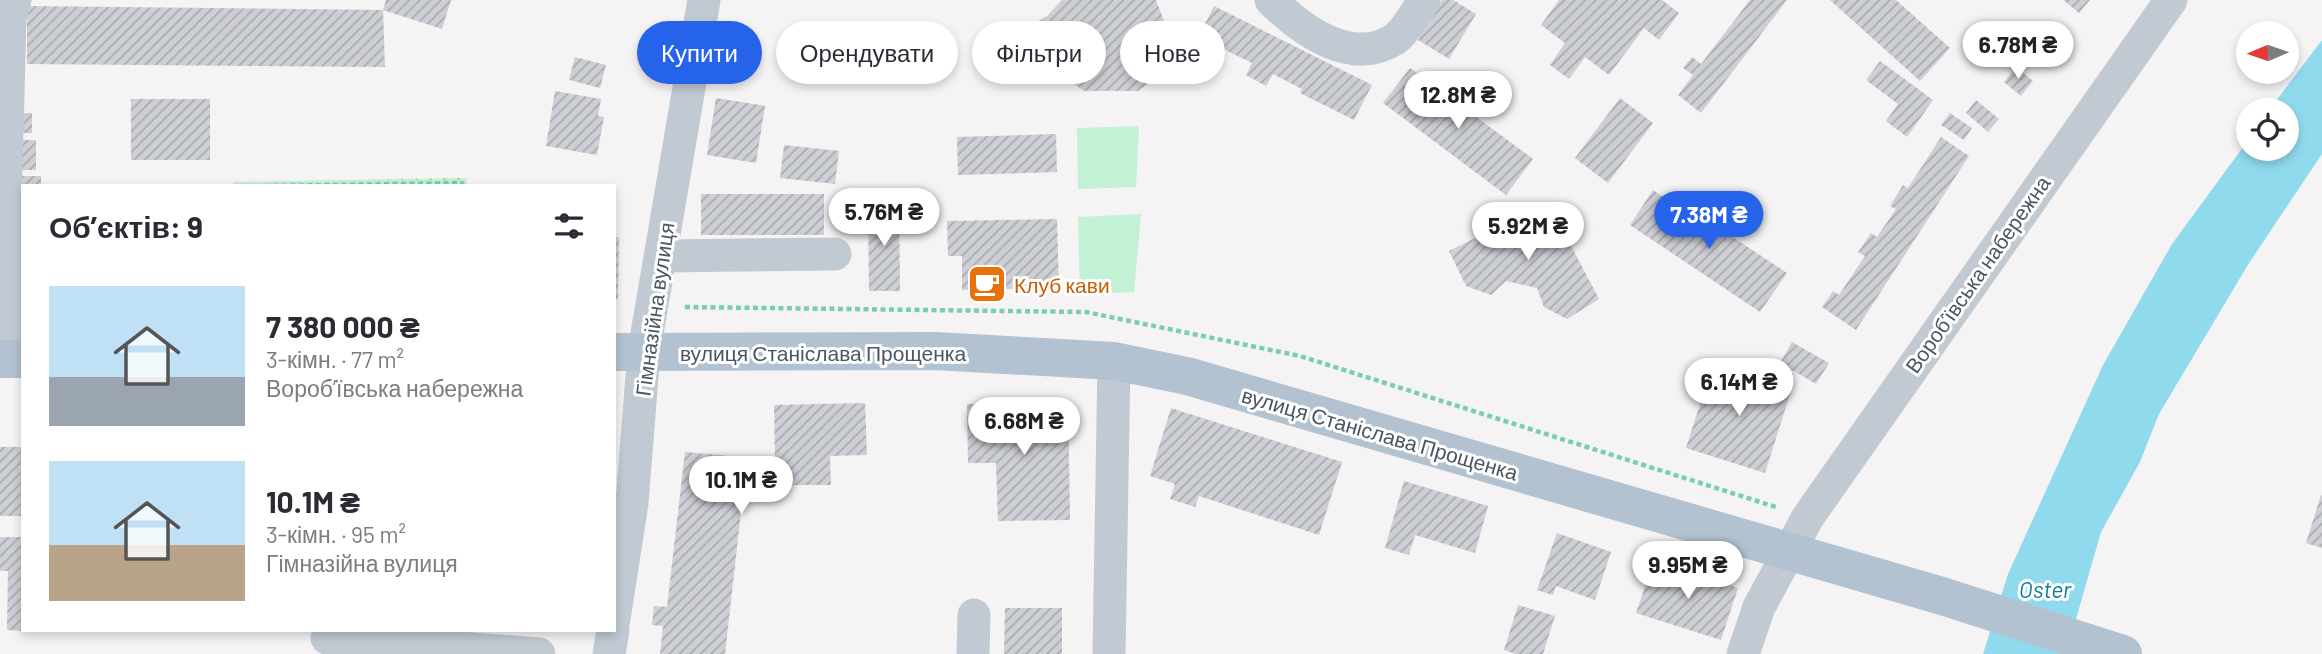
<!DOCTYPE html>
<html lang="uk">
<meta charset="utf-8">
<style>
:root{--surface:#fff;--page:#f2f2f3;--text:#2b2b33;--muted:#7c7c81;--accent:#2563eb}
body{margin:0;font-family:Barlow,sans-serif;background:var(--page);color:var(--text);height:100vh;display:flex;flex-direction:column;font-size:26px;white-space:nowrap}
*{box-sizing:border-box;margin:0}
p{font-size:23px;color:var(--muted)}
.icon{flex:none;width:38px;height:38px;fill:none;stroke:currentColor;stroke-width:2;stroke-linecap:round;stroke-linejoin:round}
.map{position:relative;flex:1;overflow:hidden}
.side{position:absolute;left:21px;top:184px;width:595px;height:448px;display:flex;flex-direction:column;background:var(--surface);border-radius:0px;box-shadow:0 4px 10px #0003}
.side>*{flex:none}
.banner{position:absolute;left:637px;top:21px;width:665px;height:63px;display:flex;gap:14px}
.needle{width:46px;rotate:268deg}
.buttons{position:absolute;left:2236px;top:21px;display:grid;gap:14px}
.buttons a{display:grid;place-items:center;width:63px;height:63px;border-radius:50%;background:var(--surface);box-shadow:0 4px 10px #0003;font-size:35px}
.price{position:absolute;translate:-50% -60px;padding:0 16px;border-radius:24px;background:#fff;color:#222;font-size:23px;line-height:46px;filter:drop-shadow(0 2px 4px #0008)}
.price::after{content:'';position:absolute;left:50%;top:42px;width:21px;height:16px;margin-left:-10px;background:inherit;clip-path:polygon(0 0,100% 0,50% 100%)}
.price.current{background:var(--accent);color:#fff}
ul{padding:0;list-style:none}
li{display:flex;align-items:center;gap:21px;height:175px;padding:0 28px}
li span{display:grid;place-items:center;flex:none;width:196px;height:140px;border-radius:0px;color:#555}
li>.icon{margin-inline-start:auto}
span .icon{width:84px;height:84px;fill:#fffc;stroke-width:1}
li b{font-size:30px}
h2{display:flex;justify-content:space-between;align-items:center;height:84px;padding:0 28px;font-size:30px}
.chip{padding:0 24px;border-radius:32px;background:var(--surface);box-shadow:0 4px 10px #0003;font-size:24px;line-height:63px}
.chip.current{background:var(--accent);color:#fff}
.map>svg:first-child{display:block}
.grass{fill:#c3f1d5}
.park{fill:url(#park-dots)}
.water{fill:#90daee}
.building{fill:url(#building-hatch)}
.lines{fill:none;stroke-linecap:round;stroke-linejoin:round}
.path{stroke:#7ad0a6;stroke-width:4.5;stroke-dasharray:5 3.5;stroke-linecap:butt}
.minor{stroke:#c1cad2;stroke-width:33}
.major{stroke:#b3c2d1;stroke-width:38}
.labels{text-anchor:middle;dominant-baseline:central;stroke-width:6;stroke-linejoin:round;paint-order:stroke}
.street-label{font-size:21px;fill:#4a5661;stroke:#fff}
.food-label{font-size:21px;fill:#c56008;stroke:#fff;text-anchor:start}
.water-label{font-size:23px;font-style:italic;fill:#0c7c9b;stroke:#fff}
</style>
<div class="map">
<svg width="2322" height="654" viewBox="0 0 2322 654">
<defs>
<pattern id="park-dots" width="8" height="8" patternUnits="userSpaceOnUse" patternTransform="scale(1.75)"><rect width="8" height="8" fill="#c3f1d5"/><path d="M2 2h.1M6 6h.1" fill="none" stroke="#a0c6b0" stroke-width="1.8" stroke-linecap="round"/></pattern>
<pattern id="building-hatch" width="6" height="6" patternUnits="userSpaceOnUse" patternTransform="scale(1.75)"><rect width="6" height="6" fill="#cdcfd5"/><path d="M-1 1l2-2M0 6l6-6M5 7l2-2" fill="none" stroke="#a8abb0"/></pattern>
</defs>
<rect width="100%" height="100%" fill="#f5f3f3"/>
<path class="grass" d="M1139,126L1136,187L1078,189L1077,128Z
M1141,214L1134,292L1080,294L1078,217Z"/>
<path class="park" d="M466,178L467,186L233,185V182Z"/>
<path class="water" d="M2322,40V154L2249,263L2159,414L2140,462L2101,532L2066,654H1983L2008,574L2103,365L2172,244L2249,139V149H2287V110H2269Z"/>
<path class="building" d="M386,0H451L442,29L383,10L385,67L27,64V6L383,10Z
M1062,0H1156L1164,21L1185,23L1192,35V52L1180,63H1159L1153,80L1138,91H1084L1063,76L1060,60L1041,56L1032,48V25L1047,16Z
M1442,0H1453L1476,14L1449,59L1418,40Z
M1559,0H1662L1679,13L1659,40L1644,28L1609,75L1585,57L1569,79L1550,65L1565,43L1541,25Z
M1750,0H1787L1701,113L1678,95L1693,75L1683,68L1692,57L1701,64Z
M1830,0H1896L1950,48L1920,81Z
M2063,0H2090L2079,13Z
M1214,6L1372,85L1354,120L1300,93L1302,89L1273,74L1266,86L1246,75L1252,63L1211,43L1215,34L1203,28Z
M575,57L606,65L600,88L569,80Z
M1880,61L1933,100L1907,137L1886,121L1898,104L1866,80Z
M2016,67L2033,81L2021,96L2004,82Z
M1410,68L1533,159L1506,195L1383,103Z
M555,91L601,99L598,116L604,117L597,155L546,146Z
M716,98L765,106L756,163L707,155Z
M1620,98L1653,123L1608,183L1575,158Z
M131,99H210V160H131Z
M1976,100L1999,119L1988,132L1966,113Z
M13,113H32V133H14Z
M1950,113L1972,128L1964,140L1941,125Z
M1056,134L1057,172L958,175L957,137Z
M1941,137L1969,156L1856,330L1822,307L1833,291L1839,295L1865,256L1858,252L1871,233L1877,237L1896,209L1890,206L1903,185L1908,188Z
M17,140H36V170H18Z
M784,145L839,151L835,184L780,178Z
M18,176H41V186L18,188Z
M1653,190L1722,236L1725,232L1787,273L1760,312L1630,225Z
M701,194H824V235H701Z
M1548,202L1599,299L1567,319L1544,307L1537,288L1506,281L1491,295L1466,286L1449,251Z
M868,204H899L900,291H869Z
M23,213V302H20L19,214Z
M1057,219L1059,288L962,290V256H948L947,221Z
M614,237H619L618,299H614Z
M1792,342L1829,363L1816,384L1780,363Z
M1713,363L1792,388L1765,473L1686,448Z
M1068,401L1070,520L998,521L996,463H968L967,404Z
M865,403L867,455L830,456L831,485H744L725,654H660L663,626L652,625L654,606L667,607L685,452L775,460L774,405Z
M1171,408L1342,462L1319,535L1199,496L1195,507L1170,499L1175,484L1150,476Z
M0,447H23V516H0Z
M1404,481L1488,506L1475,553L1415,535L1409,555L1385,548Z
M2321,495L2322,496V548L2306,543Z
M1557,533L1611,552L1595,600L1556,586L1553,595L1537,590Z
M0,537H23V631L7,630L8,571H0Z
M1662,563L1738,588L1721,640L1636,613L1651,569L1659,571Z
M1518,605L1555,616L1543,654H1516L1504,650Z
M1005,608H1062V654H1004Z"/>
<g class="lines">
<path class="path" d="M265,186L462,183V186
M685,307L1086,312L1300,356L1776,507"/>
<path class="minor" d="M1271,0C1302,31 1352,67 1395,39C1406,31 1416,12 1424,0
M661,256L835,254
M5,359L4,243L10,17L15,0
M614,619L632,503L644,351L704,0
M327,638L539,654
M609,654L613,630
M973,654L974,615
M1109,654L1114,361
M1743,654L1759,607L1808,517L2171,0"/>
<path class="major" d="M614,352L935,351L1114,361L1187,376L1942,596L2123,654
M0,359H23"/>
</g>
<defs>
<symbol id="cafe-square" viewBox="-11 -11 22 22"><rect x="-9" y="-9" width="18" height="18" rx="4" fill="#e8710a" stroke="#fff"/><path d="M-5.5-4.5H6V0H3Q3 3.5 0 3.5H-2.5Q-5.5 3.5-5.5 0ZM3-3.2v2h1.7v-2ZM-6 4.5H4V6H-6Z" fill="#fff"/></symbol>
</defs>
<g fill-rule="evenodd">
<use href="#cafe-square" x="965" y="262" width="44" height="44"/>
</g>
<g class="labels">
<g class="street-label">
<text transform="translate(1977 274) rotate(-55)">Воробʼївська набережна</text>
<text transform="translate(654 309) rotate(-82)">Гімназійна вулиця</text>
<text x="823" y="352">вулиця Станіслава Прощенка</text>
<text transform="translate(1380 433) rotate(16)">вулиця Станіслава Прощенка</text>
</g>
<g class="food-label">
<text x="1014" y="284">Клуб кави</text>
</g>
<g class="water-label">
<text x="2045" y="589">Oster</text>
</g>
</g>
</svg>
<div class="buttons">
<a><svg class="needle" viewBox="-14 -14 28 28"><path d="M0-13l5 13h-10z" fill="#e53935"/><path d="M0 13l5-13h-10z" fill="#7c7c81"/></svg></a>
<a><svg class="icon" aria-label="locate" viewBox="0 0 24 24"><circle cx="12" cy="12" r="6"/><path d="M12 2v4M12 18v4M2 12h4M18 12h4"/></svg></a>
</div>
<b class="price" style="left:2018px;top:81px">6.78M ₴</b>
<b class="price" style="left:1458px;top:131px">12.8M ₴</b>
<b class="price" style="left:884px;top:248px">5.76M ₴</b>
<b class="price current" style="left:1709px;top:251px">7.38M ₴</b>
<b class="price" style="left:1528px;top:262px">5.92M ₴</b>
<b class="price" style="left:1739px;top:418px">6.14M ₴</b>
<b class="price" style="left:1024px;top:457px">6.68M ₴</b>
<b class="price" style="left:741px;top:516px">10.1M ₴</b>
<b class="price" style="left:1688px;top:601px">9.95M ₴</b>
<div class="banner">
<a class="chip current">Купити</a>
<a class="chip">Орендувати</a>
<a class="chip">Фільтри</a>
<a class="chip">Нове</a>
</div>
<section class="side">
<h2>Об’єктів: 9<svg class="icon" aria-label="filters" viewBox="0 0 24 24"><path d="M4 7h16M4 17h16"/><circle cx="9" cy="7" r="2"/><circle cx="15" cy="17" r="2"/></svg></h2>
<ul>
<li><span style="background:linear-gradient(#bfe0f5 65%,#9aa5b1 0)"><svg class="icon" aria-label="home" viewBox="0 0 24 24"><path d="M3 11l9-7 9 7M6 9v11h12V9"/></svg></span><div><b>7 380 000 ₴</b><p>3-кімн. · 77 m²</p><p>Воробʼївська набережна</p></div></li>
<li><span style="background:linear-gradient(#bfe0f5 60%,#b9a48a 0)"><svg class="icon" aria-label="home" viewBox="0 0 24 24"><path d="M3 11l9-7 9 7M6 9v11h12V9"/></svg></span><div><b>10.1M ₴</b><p>3-кімн. · 95 m²</p><p>Гімназійна вулиця</p></div></li>
</ul>
</section>
</div>
